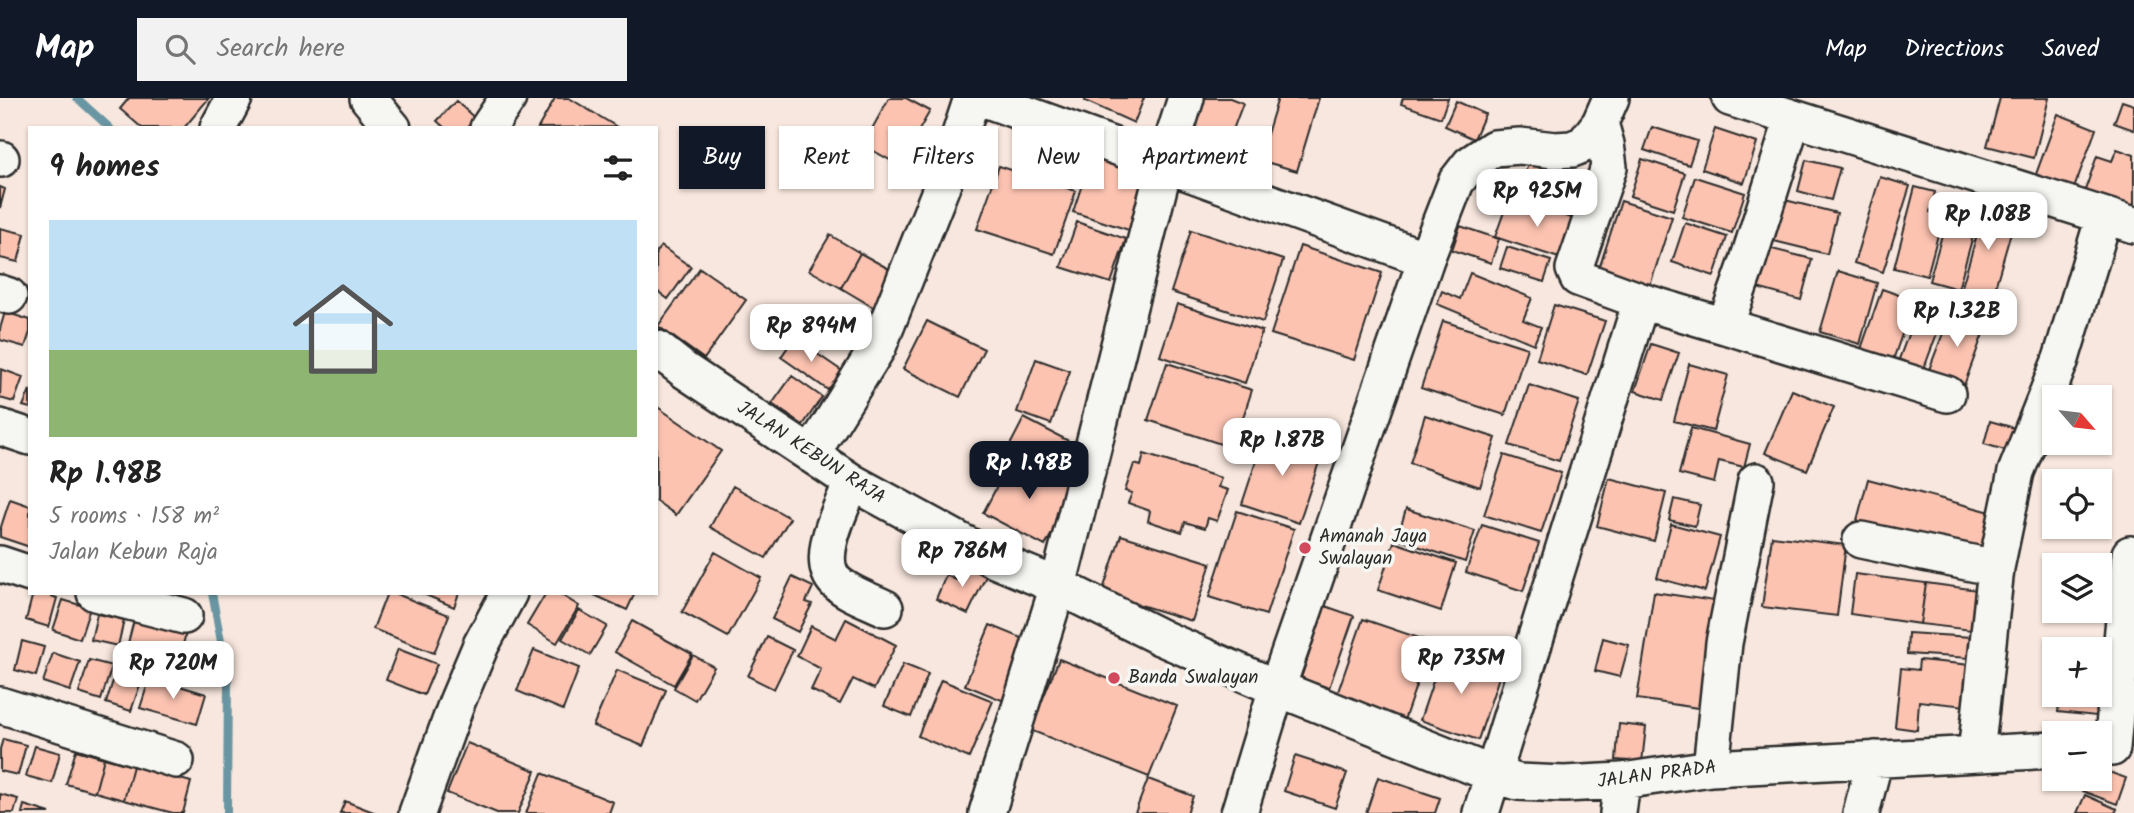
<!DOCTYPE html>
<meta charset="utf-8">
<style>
:root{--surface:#fff;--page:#f2f2f2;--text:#222;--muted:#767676;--accent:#111827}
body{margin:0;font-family:Kalam,sans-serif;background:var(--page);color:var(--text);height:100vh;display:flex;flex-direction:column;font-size:26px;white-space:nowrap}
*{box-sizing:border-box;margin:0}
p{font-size:23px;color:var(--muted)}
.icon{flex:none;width:38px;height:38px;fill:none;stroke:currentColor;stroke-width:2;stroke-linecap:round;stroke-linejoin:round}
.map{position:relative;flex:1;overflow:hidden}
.sheet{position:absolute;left:28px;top:28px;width:630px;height:469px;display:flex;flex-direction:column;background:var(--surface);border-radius:0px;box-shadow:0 2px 5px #0004}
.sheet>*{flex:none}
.top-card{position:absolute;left:679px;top:28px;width:665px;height:63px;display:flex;gap:14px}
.needle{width:46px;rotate:118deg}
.buttons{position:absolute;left:2042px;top:287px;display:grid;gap:14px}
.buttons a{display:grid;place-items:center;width:70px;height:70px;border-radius:0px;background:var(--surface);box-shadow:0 2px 5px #0004;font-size:35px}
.price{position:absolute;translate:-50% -60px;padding:0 16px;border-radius:14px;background:#fff;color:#222;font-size:23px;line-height:46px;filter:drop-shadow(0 2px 4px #0008)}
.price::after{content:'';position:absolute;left:50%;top:42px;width:21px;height:16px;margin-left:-10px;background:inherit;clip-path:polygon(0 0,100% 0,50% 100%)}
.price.current{background:var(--accent);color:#fff}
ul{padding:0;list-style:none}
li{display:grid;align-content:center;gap:14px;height:371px;padding:0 21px}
li span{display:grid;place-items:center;height:217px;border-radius:0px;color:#555}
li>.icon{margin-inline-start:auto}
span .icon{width:126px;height:126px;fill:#fffc;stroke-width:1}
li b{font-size:30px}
h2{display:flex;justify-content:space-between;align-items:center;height:84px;padding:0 21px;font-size:30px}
.tag{padding:0 24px;border-radius:0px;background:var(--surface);box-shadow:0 2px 5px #0004;font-size:24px;line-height:63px}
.tag.current{background:var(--accent);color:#fff}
header{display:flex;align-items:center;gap:42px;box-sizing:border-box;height:98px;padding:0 35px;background:var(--accent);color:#fff}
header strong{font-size:33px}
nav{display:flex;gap:38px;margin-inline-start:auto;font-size:24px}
.search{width:490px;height:63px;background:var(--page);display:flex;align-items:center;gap:18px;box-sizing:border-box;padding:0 24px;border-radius:0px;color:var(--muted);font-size:26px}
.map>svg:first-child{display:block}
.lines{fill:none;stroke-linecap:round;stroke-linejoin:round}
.stream{stroke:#6996a2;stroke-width:8}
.building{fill:#fcc3b1;stroke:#2b2b2b;stroke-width:2}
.minor-casing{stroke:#2b2b2b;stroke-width:40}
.minor{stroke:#f6f6f2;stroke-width:35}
.poi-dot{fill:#d1495b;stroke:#f6f6f2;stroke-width:2.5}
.labels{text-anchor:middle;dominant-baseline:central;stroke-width:7;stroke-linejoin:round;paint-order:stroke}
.street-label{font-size:19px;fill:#2b2b2b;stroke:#f6f6f2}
.poi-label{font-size:19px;fill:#2b2b2b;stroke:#f6f6f2;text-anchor:start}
</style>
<header>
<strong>Map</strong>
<div class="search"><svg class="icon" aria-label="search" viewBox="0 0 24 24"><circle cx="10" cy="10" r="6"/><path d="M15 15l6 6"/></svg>Search here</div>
<nav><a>Map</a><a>Directions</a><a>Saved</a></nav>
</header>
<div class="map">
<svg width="2134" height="715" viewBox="0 0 2134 715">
<rect width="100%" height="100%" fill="#f8e7de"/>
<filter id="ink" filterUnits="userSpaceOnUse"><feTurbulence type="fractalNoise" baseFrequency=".0143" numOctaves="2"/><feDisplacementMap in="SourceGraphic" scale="14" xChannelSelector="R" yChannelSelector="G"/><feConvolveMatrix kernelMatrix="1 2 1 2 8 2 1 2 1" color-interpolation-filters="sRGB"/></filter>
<g filter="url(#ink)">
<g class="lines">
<path class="stream" d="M77,0L110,30
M212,495L228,581L227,715"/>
</g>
<path class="building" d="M129,0H209L184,30H142L120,11Z
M555,0H569L617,29L538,30Z
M889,0H906L930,13L899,67L863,47Z
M1086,0H1144L1134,25L1085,3Z
M1192,0H1230L1243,5L1225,53L1179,36Z
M1278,0H1319L1297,73L1259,62Z
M1403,0H1448L1441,20L1401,6Z
M2000,0H2049L2034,60L1987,48Z
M456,3L479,24L474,30H445L437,23Z
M1456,3L1485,16L1474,41L1445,28Z
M2122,3L2134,7V32L2114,25Z
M2058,16L2096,31L2073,93L2035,79Z
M1652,29L1697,43L1689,67L1644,52Z
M1715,31L1757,45L1744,85L1702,71Z
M2117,51L2134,57V105L2131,114L2083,98L2097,58L2112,63Z
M1091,59L1153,80L1135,134L1073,114Z
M1642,61L1685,75L1673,112L1630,98Z
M1806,62L1840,70L1831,102L1798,93Z
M1529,65L1589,92L1579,113L1519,87Z
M999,68L1076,93L1054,156L977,131Z
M1695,79L1745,95L1732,135L1682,119Z
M1880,79L1910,88L1883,174L1854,165Z
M0,89L5,91L0,110Z
M1915,89L1935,94L1930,114L1943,118L1927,178L1894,170Z
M1953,98L1982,106L1958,191L1929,183Z
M1509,100L1578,122L1565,162L1495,139Z
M1785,102L1837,115L1827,156L1774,143Z
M1621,103L1672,119L1647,197L1596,180Z
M1985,109L2016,117L1992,200L1961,192Z
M1077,124L1126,141L1111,185L1061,169Z
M1685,125L1727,139L1714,178L1672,164Z
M1460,128L1499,141L1491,165L1452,152Z
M0,130L25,136L18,164L0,160Z
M1191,132L1283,162L1263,224L1171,194Z
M830,137L860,155L841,190L809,172Z
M661,148L691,169L668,201L656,192V154Z
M1300,148L1382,175L1354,262L1271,236Z
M1760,148L1812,161L1801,202L1750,188Z
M1507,149L1551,163L1544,184L1500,170Z
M860,155L898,176L878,212L841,190Z
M700,170L746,202L704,261L658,228Z
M1838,173L1877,185L1860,246L1820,234Z
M1470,175L1532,200L1523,222L1541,229L1534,246L1437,206L1442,193L1460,201Z
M1882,191L1914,202L1893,262L1861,251Z
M1921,202L1946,211L1923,273L1898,264Z
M1177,206L1262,233L1245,285L1160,258Z
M1554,207L1605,223L1587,277L1537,261Z
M1952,212L1987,225L1963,290L1927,277Z
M5,214L30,222V234L25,249L0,242V231Z
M927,223L984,251L960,299L903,271Z
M1443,223L1527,250L1505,317L1421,290Z
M794,240L842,273L828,292L781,259Z
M1651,246L1679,255L1663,302L1635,293Z
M1036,261L1070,273L1051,326L1017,314Z
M1167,265L1252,292L1233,350L1148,322Z
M1689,266L1728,277L1713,333L1674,323Z
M1,271L23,279L14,304L0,300Z
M792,278L822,299L803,327L772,306Z
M1529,287L1579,303L1559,363L1509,347Z
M30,292V310L23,308Z
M1792,292L1834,309L1807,372L1765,355Z
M656,308L721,353L676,417L656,403Z
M1425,317L1496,340L1480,389L1410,365Z
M1024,320L1084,351L1069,380L1009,349Z
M1990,323L2018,331L2012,354L1984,346Z
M1691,330L1750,346L1744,369L1719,363L1714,385L1679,376Z
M1265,336L1322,355L1299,425L1242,406Z
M1144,356L1221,380L1218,389L1228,392L1217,423L1208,420L1205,430L1185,424L1182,434L1148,423L1150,413L1128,405L1132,395L1125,393L1134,366L1141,368Z
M1504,357L1561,375L1541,435L1484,417Z
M1013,358L1076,391L1045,448L983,415Z
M1609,380L1666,395L1654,443L1597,428Z
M1868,381L1998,416L1985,460L1856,426Z
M733,388L790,420L766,460L710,429Z
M10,401L30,408V449L0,439V432Z
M1674,401L1700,407L1695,428L1669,422Z
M1406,411L1475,433L1465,464L1397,441Z
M1237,413L1294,431L1266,517L1209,499Z
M1671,426L1720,439L1705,493L1657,480Z
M1482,427L1539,445L1523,493L1466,474Z
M1121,437L1211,465L1192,523L1102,495Z
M1772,438L1846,447L1837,518L1762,509Z
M1394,444L1456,465L1441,513L1378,492Z
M715,454L761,480L728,539L682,514Z
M964,465L987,476L968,516L936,501L946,477L956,482Z
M1855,476L1926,485L1920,526L1850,516Z
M792,479L813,489L806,504L812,506L798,534L772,521Z
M1926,485L1985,493L1980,533L1920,526Z
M1654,494L1721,504L1705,611L1637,601Z
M33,495H42L57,500L49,529L26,522Z
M387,495H394L449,517L434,555L373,531Z
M421,495H459L454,509Z
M546,495H558L579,508L557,545L527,527Z
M590,495H635L627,512Z
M63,502L90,510L80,541L53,532Z
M1325,508L1354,518L1329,590L1301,580Z
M579,512L607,528L590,557L562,541Z
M97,516L124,522L118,548L91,542Z
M846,521L896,547L874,591L853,581L840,606L811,592L821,571L797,558L811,528L836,541Z
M1363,521L1431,544L1401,631L1333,608Z
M134,522L186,535L178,566L126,553Z
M632,523L692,556L674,587L615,554Z
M990,527L1034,545L1009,605L965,587Z
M1908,535L1971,539L1970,560L1907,556Z
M767,539L793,552L774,591L748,578Z
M1603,540L1629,547L1620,579L1595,573Z
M22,543L44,549L36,578L15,572Z
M398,551L437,566L424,597L386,582Z
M534,552L579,570L563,612L517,593Z
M1443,554L1501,573L1478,642L1420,622Z
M53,555L80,564L70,593L43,584Z
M2100,555L2113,556L2106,619L2058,614L2060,597H2100Z
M693,557L714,569L695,602L674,590Z
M1059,561L1177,608L1149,679L1030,632Z
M89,562L112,568L101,602L79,595Z
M1919,562L1971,567L1966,608L1919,603L1917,632L1895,629L1901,570L1918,572Z
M903,566L928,576L911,619L884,608Z
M117,570L143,578L131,613L106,605Z
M617,572L666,592L643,648L593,628Z
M150,579L206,596L197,626L140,610Z
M941,582L993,603L969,660L918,638Z
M1619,626L1646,629L1642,664L1616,662Z
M3,641L26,647L18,677L0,673V651Z
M467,645L536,673L518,715H497L447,695Z
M35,648L60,655L52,685L26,678Z
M76,652L104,660L95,694L66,686Z
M1295,658L1347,675L1335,710L1284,693Z
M104,660L133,668L124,702L95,694Z
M133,668L191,684L183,715H173L124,702Z
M2100,671L2126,680L2117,706L2082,693L2087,681H2100Z
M542,675L613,704L609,715H526Z
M1378,679L1440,700L1435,715H1366Z
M1148,681L1193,698L1187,715H1135Z
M0,696L18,701L14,715H0Z
M2085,697L2117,711L2115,715H2077Z
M345,703L376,715H340Z
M24,707L50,715H22Z"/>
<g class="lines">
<defs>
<path id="minor" d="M368,0L393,30
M982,0L1426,161
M1730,0L2134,127
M1600,25L1606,46L1609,69L1574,171L1578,180L1641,203L1725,228L1747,166L1793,20
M218,30L234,0
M488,30L508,0
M0,61H1
M0,195L9,198
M1725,228L1947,296
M656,250L684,272L852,384L995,462L1058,488L1162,540L1277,590L1492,676L1518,684L1564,686L1622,683L1711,670L2054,652
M0,329L30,339
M811,357L878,249L949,70L972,0
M852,384C842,409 813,461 836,484C849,496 869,502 885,510
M1861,442L1996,470L1976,656
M0,466L30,476
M1996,470L2016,374L2061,261L2104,119
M95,495L184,518
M0,607L176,662
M2112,650L2130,456
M1711,670L1724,545L1756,383
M417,715L457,604L481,547L509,495
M987,715L1058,488L1165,66L1186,0
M1239,715L1277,590L1426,161L1456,84L1470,66L1494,50L1520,48L1555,52L1572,51L1584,46L1600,25L1611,0
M1481,715L1641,203
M1618,715L1622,683
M1861,715L1875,661"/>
</defs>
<use href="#minor" class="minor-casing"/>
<use href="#minor" class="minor"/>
</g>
</g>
<g class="poi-dot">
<circle cx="1305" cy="450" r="7"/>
<circle cx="1114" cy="580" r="7"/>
</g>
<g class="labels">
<g class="street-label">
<text transform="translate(811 355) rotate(33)">JALAN KEBUN RAJA</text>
<text transform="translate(1657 677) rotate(-7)">JALAN PRADA</text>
</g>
<g class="poi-label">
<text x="1319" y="439">Amanah Jaya<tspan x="1319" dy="22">Swalayan</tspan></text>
<text x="1128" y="580">Banda Swalayan</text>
</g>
</g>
</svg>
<div class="buttons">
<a><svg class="needle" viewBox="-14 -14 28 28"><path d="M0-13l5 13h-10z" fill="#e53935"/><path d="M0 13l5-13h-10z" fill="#767676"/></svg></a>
<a><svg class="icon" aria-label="locate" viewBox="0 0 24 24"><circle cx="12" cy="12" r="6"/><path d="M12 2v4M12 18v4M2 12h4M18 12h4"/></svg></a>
<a><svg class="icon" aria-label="layers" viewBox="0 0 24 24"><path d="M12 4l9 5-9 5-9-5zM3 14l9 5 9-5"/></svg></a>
<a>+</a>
<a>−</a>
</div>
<b class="price" style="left:1537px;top:131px">Rp 925M</b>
<b class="price" style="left:1988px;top:154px">Rp 1.08B</b>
<b class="price" style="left:1957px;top:251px">Rp 1.32B</b>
<b class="price" style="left:811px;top:266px">Rp 894M</b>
<b class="price" style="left:1282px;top:380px">Rp 1.87B</b>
<b class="price current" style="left:1029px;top:403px">Rp 1.98B</b>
<b class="price" style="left:962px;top:491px">Rp 786M</b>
<b class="price" style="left:1461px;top:598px">Rp 735M</b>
<b class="price" style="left:173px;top:603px">Rp 720M</b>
<div class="top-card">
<a class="tag current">Buy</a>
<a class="tag">Rent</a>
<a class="tag">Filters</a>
<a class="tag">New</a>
<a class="tag">Apartment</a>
</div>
<section class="sheet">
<h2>9 homes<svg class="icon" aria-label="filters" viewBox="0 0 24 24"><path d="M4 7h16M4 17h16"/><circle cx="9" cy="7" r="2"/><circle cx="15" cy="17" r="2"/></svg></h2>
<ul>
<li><span style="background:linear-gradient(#bfe0f5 60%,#8fb573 0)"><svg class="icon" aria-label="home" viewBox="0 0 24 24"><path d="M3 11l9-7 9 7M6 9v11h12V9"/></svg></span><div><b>Rp 1.98B</b><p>5 rooms · 158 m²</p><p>Jalan Kebun Raja</p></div></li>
</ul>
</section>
</div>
